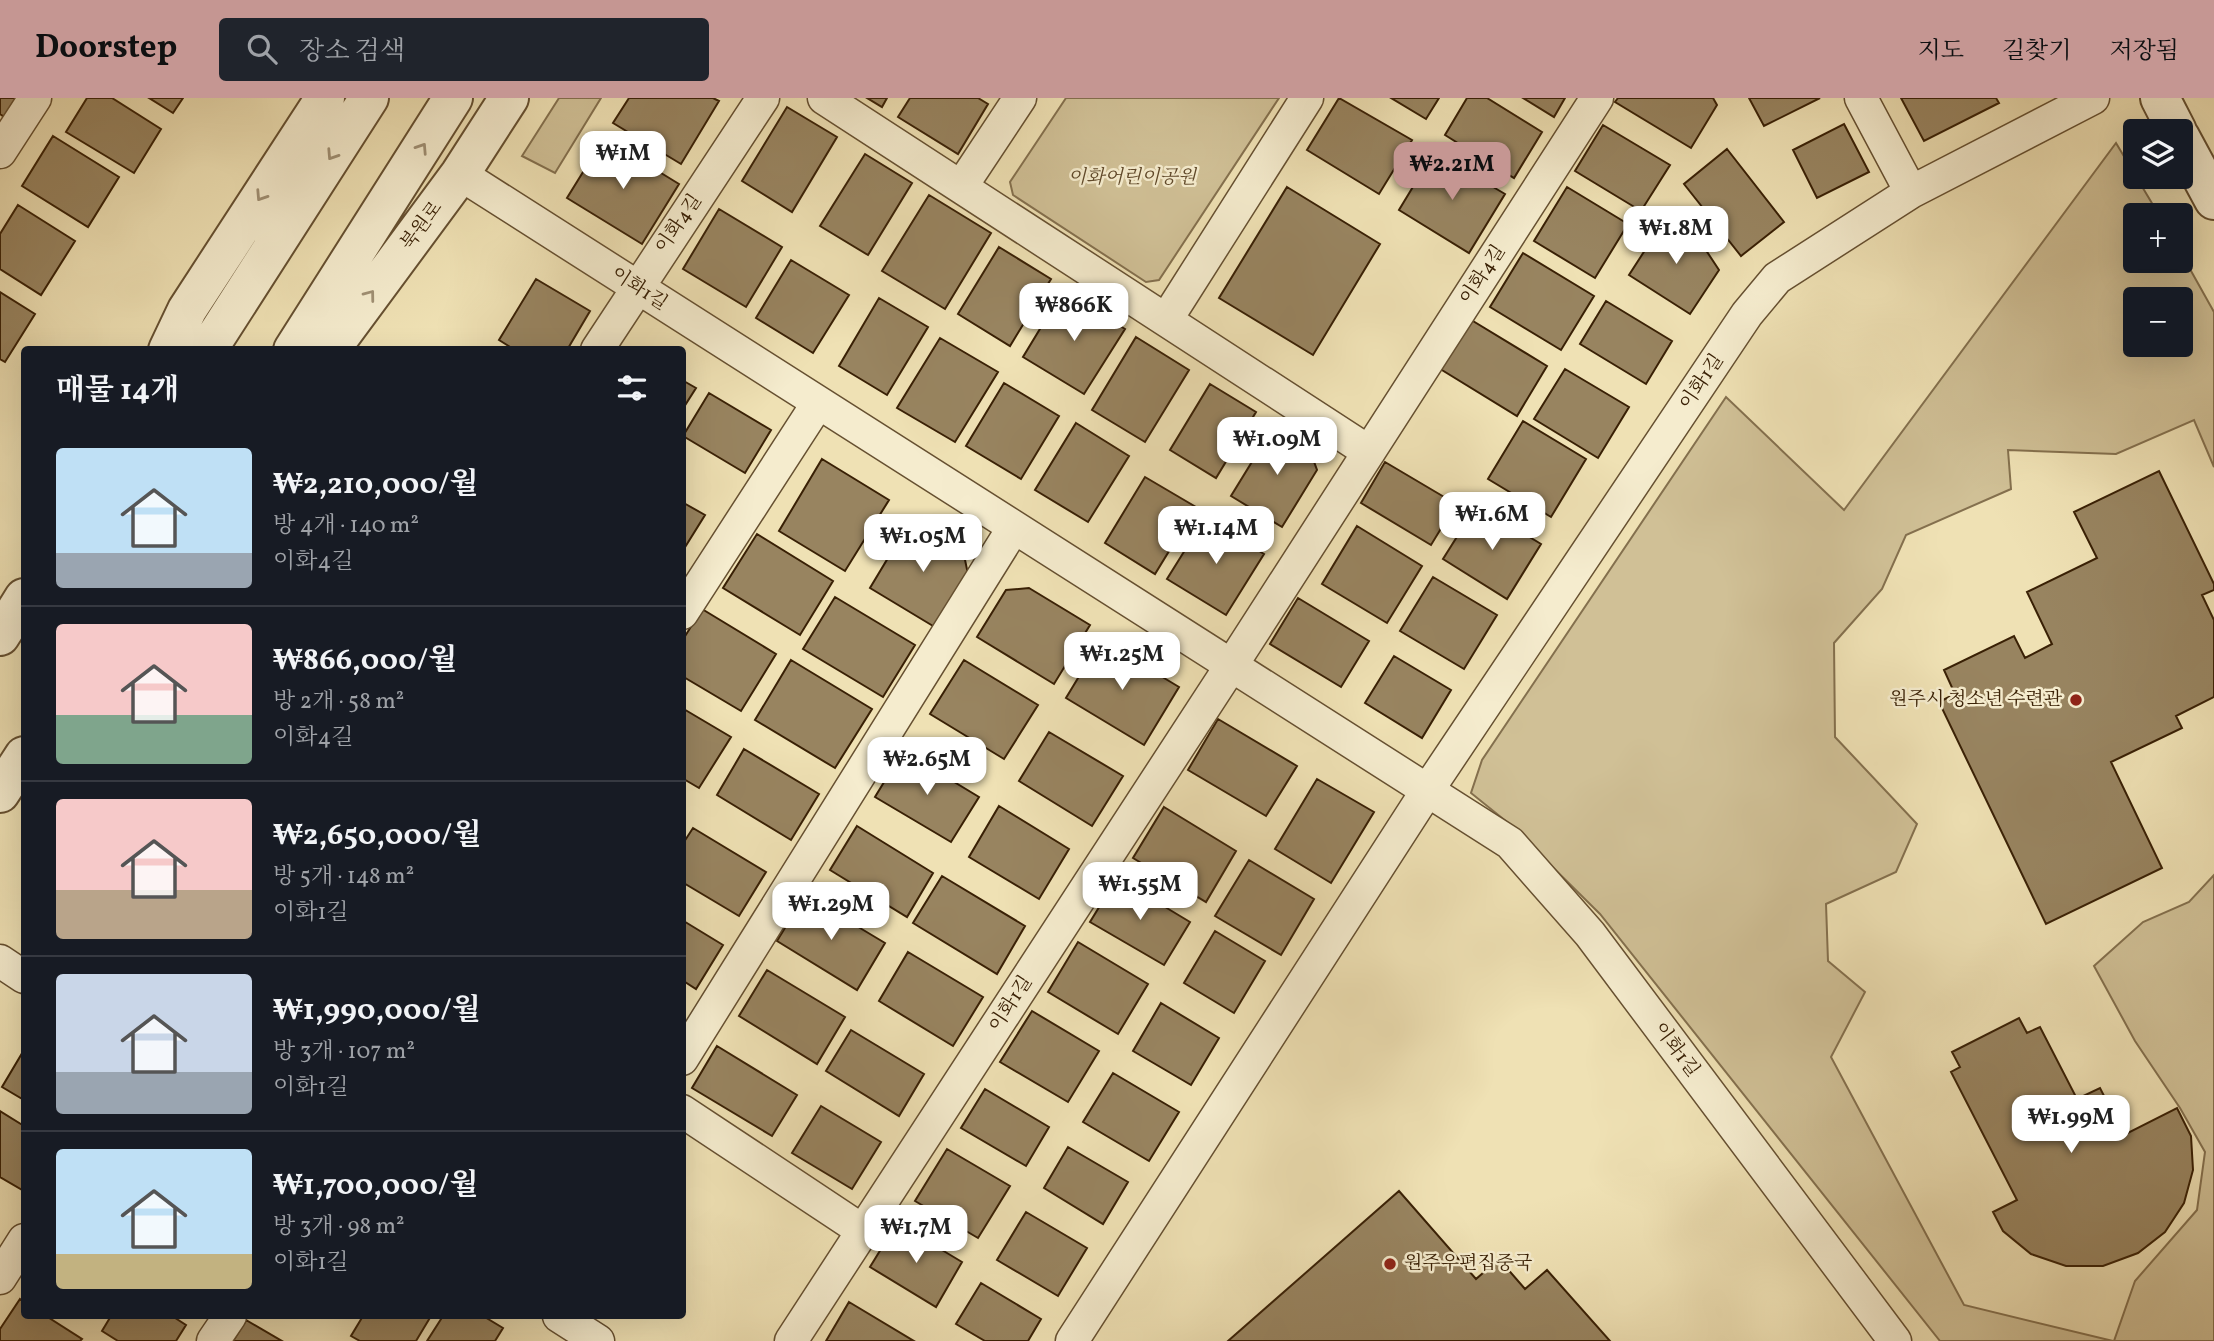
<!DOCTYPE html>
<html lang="ko">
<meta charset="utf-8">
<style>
:root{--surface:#171b24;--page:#20242c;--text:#f1f3f6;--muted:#9ea1a6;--line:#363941;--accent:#c59692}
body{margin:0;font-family:Vollkorn,"Noto Serif KR",serif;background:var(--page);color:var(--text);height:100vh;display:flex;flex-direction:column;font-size:26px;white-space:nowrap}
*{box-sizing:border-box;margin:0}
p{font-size:23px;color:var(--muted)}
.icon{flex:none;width:38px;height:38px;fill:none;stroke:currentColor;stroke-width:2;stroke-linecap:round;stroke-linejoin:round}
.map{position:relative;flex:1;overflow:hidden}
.panel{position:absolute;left:21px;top:248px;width:665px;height:973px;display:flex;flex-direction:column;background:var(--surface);border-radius:7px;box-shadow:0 7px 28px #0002}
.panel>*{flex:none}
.tools{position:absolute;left:2123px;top:21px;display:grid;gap:14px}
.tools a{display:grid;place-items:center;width:70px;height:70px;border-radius:7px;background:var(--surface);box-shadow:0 7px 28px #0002;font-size:35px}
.price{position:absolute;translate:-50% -60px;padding:0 16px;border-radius:14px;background:#fff;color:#222;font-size:23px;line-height:46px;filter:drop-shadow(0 2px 4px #0008)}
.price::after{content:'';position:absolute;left:50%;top:42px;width:21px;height:16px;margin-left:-10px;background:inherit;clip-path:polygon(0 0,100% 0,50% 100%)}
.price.current{background:var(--accent);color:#111}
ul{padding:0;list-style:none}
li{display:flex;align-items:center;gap:21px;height:175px;padding:0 35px}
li+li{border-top:2px solid var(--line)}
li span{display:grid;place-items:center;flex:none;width:196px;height:140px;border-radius:7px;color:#555}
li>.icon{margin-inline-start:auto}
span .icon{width:84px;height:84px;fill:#fffc;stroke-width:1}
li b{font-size:30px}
h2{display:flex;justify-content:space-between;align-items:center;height:84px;padding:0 35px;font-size:30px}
header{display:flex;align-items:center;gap:42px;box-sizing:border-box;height:98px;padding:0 35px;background:var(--accent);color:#111}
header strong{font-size:33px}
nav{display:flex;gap:38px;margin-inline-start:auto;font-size:24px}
.search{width:490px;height:63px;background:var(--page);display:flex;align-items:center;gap:18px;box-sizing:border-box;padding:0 24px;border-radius:7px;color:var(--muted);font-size:26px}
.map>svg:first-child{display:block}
.green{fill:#d0c096;stroke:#84704e;stroke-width:2;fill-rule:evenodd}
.building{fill:#988460;stroke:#392005;stroke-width:2}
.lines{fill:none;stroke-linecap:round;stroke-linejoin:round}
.minor-casing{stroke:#665031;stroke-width:35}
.tertiary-casing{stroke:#665031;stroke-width:42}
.minor{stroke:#f5ecce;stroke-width:32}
.tertiary{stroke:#f5ecce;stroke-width:38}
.oneway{stroke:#a09074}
.poi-dot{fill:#8f2418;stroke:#f5ecce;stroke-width:2.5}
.labels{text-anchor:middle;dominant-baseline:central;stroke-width:5;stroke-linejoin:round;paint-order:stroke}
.park-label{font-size:19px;font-style:italic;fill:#5f4829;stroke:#f5ecce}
.street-label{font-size:19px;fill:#392005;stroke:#f5ecce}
.poi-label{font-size:19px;fill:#392005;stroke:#f5ecce;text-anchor:end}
</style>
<header>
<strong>Doorstep</strong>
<div class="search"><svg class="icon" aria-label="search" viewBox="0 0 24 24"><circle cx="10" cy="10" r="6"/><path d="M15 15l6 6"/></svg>장소 검색</div>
<nav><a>지도</a><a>길찾기</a><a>저장됨</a></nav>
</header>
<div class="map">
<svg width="2214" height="1243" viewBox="0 0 2214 1243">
<rect width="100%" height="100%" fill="#efe1b4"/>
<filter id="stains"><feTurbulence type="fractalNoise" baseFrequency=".00286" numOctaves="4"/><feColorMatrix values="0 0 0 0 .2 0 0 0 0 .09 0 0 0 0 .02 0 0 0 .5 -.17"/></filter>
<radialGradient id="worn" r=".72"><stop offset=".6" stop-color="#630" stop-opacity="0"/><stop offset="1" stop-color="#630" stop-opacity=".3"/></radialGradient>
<path class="green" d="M559,0H601L555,75L522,58Z
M1066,0H1279L1159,182L1146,184L1013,97L1010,84Z
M2116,45L2159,117H2135V163H2180L2181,155L2214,214V369L2194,322L2116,356L2008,352L2011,391L1906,437L1882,491L1834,545L1835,639L1917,726L1896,774L1826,806L1828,863L1865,894L1831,959L1964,1207L2113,1243H1940L1600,816L1507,724L1471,695L1482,662L1726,299L1844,412ZM2135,201H2180V247H2135Z
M2214,777V1243H2114L2135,1183L2197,1112L2205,1054L2180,1010L2135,943L2094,868L2143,824L2189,804Z"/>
<path class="building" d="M0,0H20L7,21L0,16Z
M87,0H112L161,31L134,75L66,34Z
M149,0H183L173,15Z
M629,0H713L719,3L681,66L613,25Z
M867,0H887L882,9Z
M910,0H978L988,6L958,56L898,19Z
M1339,0L1412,42L1379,96L1307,52Z
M1391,0H1439L1426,21Z
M1467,0H1487L1542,34L1514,80L1445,37Z
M1523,0H1565L1554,19Z
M1618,0H1713L1717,7L1691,50L1615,4Z
M1749,0H1820L1764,28Z
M1901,0H1996L1999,5L1924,43Z
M787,9L837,39L792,114L742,83Z
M1844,26L1869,74L1817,100L1793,52Z
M1603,27L1670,67L1641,113L1575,73Z
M53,38L119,79L88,129L22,88Z
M604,40L679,86L642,146L567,100Z
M1727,51L1784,124L1741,158L1684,86Z
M1434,54L1505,96L1469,155L1399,112Z
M865,56L912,85L868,157L820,128Z
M1287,89L1380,146L1313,257L1219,200Z
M1567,89L1628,126L1595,180L1534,143Z
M929,97L991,135L945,211L882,173Z
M18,107L75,143L41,197L0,171V136Z
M719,111L782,149L746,209L683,171Z
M1667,118L1694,134L1719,172L1690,216L1629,177Z
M999,149L1051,181L1010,248L958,216Z
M1523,155L1594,198L1561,252L1490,209Z
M791,162L849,197L813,255L756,220Z
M536,181L590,213L567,252H515L499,242Z
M1063,193L1125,231L1084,296L1023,259Z
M0,194L35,216L5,264L0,261Z
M879,200L928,229L887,297L839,268Z
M1606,203L1672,243L1646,286L1580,246Z
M1468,220L1547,268L1517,318L1437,269Z
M1136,239L1189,272L1145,344L1092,312Z
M940,240L998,274L955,344L897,310Z
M1565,271L1629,309L1598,360L1534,321Z
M682,282L696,290L682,312Z
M1004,285L1059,318L1021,381L966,348Z
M1210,286L1256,314L1216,380L1170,352Z
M709,295L771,332L745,375L683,338Z
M1523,323L1586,361L1551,419L1488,381Z
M1076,325L1129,358L1088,424L1035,392Z
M1274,328L1309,350L1317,372L1282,429L1231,398Z
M822,361L889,402L845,473L779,433Z
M1385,364L1456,406L1431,447L1361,405Z
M2159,373L2214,486V492L2202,497L2214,522V599L2176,618L2182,630L2111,664L2162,770L2046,826L1939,604L1955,596L1944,572L2014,538L2025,560L2052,546L2027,494L2097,460L2074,414Z
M1145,379L1196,409L1155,476L1105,445Z
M682,404L705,417L682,454Z
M1477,407L1541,446L1507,501L1443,461Z
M912,420L963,452L969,481L938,531L870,490Z
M1205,420L1264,456L1226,517L1167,481Z
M1357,428L1422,468L1387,525L1322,486Z
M757,436L833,483L800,537L723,490Z
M1433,479L1497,517L1464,571L1400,533Z
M1029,490L1090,527L1054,586L977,539L1006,492Z
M835,499L915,547L883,599L803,551Z
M1298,500L1369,543L1341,589L1270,546Z
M702,511L776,556L741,613L682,578V543Z
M1101,542L1179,589L1144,647L1066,600Z
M1394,558L1451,592L1422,640L1365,605Z
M791,562L872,611L835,670L755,622Z
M964,562L1038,607L1004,661L930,616Z
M682,610L731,639L699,690L682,680Z
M1218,621L1297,668L1266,718L1188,672Z
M1049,634L1123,678L1092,728L1019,683Z
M744,651L819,696L791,742L717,697Z
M903,653L979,699L951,744L875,699Z
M1317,681L1374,714L1331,785L1275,751Z
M999,708L1069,751L1039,801L969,759Z
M1164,709L1236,753L1206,804L1133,760Z
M857,728L933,775L907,819L830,772Z
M693,730L766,774L739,818L682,784V747Z
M1249,762L1314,801L1281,857L1215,818Z
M942,778L1025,828L997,876L913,825Z
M1117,780L1190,824L1164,867L1090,824Z
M805,797L885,845L857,892L777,843Z
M682,822L723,847L696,891L682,882Z
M1215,833L1265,863L1234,915L1184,885Z
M1078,844L1148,886L1118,936L1048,894Z
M908,854L983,899L953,948L879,903Z
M767,872L845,919L817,966L739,918Z
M1161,905L1219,940L1191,987L1133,953Z
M1032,913L1099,953L1068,1004L1000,964Z
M2019,920L2027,935L2040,929L2077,1001L2100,990L2124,1037L2177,1010L2191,1038L2193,1072L2184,1105L2165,1134L2138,1155L2103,1168H2066L2031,1156L2003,1133L1993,1114L2017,1102L1951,974L1960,969L1952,954Z
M851,932L924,976L899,1018L826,973Z
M717,948L797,997L772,1038L692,990Z
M24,952V1002L2,989Z
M1113,975L1179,1014L1149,1063L1083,1024Z
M985,991L1049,1029L1026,1068L961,1030Z
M821,1008L881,1044L852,1091L792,1055Z
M0,1013L24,1028V1093L0,1079Z
M1068,1049L1128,1084L1103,1126L1044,1090Z
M947,1051L1010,1088L978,1140L915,1103Z
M1399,1093L1476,1181L1499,1161L1525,1191L1547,1172L1610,1243H1228Z
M1026,1114L1087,1150L1058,1198L997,1162Z
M897,1125L962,1164L936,1209L870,1169Z
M981,1185L1041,1221L1028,1243H985L956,1226Z
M20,1201L24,1204V1218H46L82,1241L80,1243H0V1231Z
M849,1204L914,1243H826Z
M111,1218H172L186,1227L176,1243H118L102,1233Z
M363,1218H431L416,1243H360L351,1238Z
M443,1218H483L503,1230L495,1243H427Z
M246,1222L282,1243H233Z"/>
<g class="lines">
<defs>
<path id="minor" d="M824,0L1369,354
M1861,0L1911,94
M0,54L35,0
M460,76L1510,745L1590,836L1895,1243
M961,89L1020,0
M1166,222L1307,0
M597,252L763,0
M682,515L818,305
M0,863L24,879
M682,961L1014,429
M682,1013L863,1133
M0,1180L24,1142
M559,1218L598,1243
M213,1243L230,1218
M791,1243L1231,568L1597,0
M1072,1243L1427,693L1747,216L1777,180L1911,94L2093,0"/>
<path id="tertiary" d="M2160,0L2177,33
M2180,39L2214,102
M168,252L187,212L325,0
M205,252L217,237L369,0
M293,252L453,0
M330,252L460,76L509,0
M0,538L24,500
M0,695L24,658"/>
</defs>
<use href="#minor" class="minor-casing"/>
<use href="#tertiary" class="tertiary-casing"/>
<use href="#minor" class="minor"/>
<use href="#tertiary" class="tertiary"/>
</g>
<defs><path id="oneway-chevron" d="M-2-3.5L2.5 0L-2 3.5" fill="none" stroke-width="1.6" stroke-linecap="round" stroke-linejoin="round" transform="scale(1.75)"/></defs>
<g class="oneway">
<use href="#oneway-chevron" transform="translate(422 50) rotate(-57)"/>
<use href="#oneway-chevron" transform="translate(332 57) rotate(123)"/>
<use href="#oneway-chevron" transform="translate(261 98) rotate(123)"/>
<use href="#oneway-chevron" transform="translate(370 197) rotate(-53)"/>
</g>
<g class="poi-dot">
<circle cx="2076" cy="602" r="7"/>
<circle cx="1390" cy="1166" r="7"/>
</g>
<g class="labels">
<g class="park-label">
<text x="1132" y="80">이화어린이공원</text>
</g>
<g class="street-label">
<text transform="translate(679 126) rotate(-56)">이화4길</text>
<text transform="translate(422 128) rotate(-53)">북원로</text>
<text transform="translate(1483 177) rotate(-57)">이화4길</text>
<text transform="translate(639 191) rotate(33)">이화1길</text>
<text transform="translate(1702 284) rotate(-56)">이화1길</text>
<text transform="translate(1011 906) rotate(-57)">이화1길</text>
<text transform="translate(1676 952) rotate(53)">이화1길</text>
</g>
<g class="poi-label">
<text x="2062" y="602">원주시 청소년 수련관</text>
<text x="1404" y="1166" text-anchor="start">원주우편집중국</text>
</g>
</g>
<rect width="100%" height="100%" filter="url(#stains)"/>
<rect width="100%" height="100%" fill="url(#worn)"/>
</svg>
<div class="tools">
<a><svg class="icon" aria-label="layers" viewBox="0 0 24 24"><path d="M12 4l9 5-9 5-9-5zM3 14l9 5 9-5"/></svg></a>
<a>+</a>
<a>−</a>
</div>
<b class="price" style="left:623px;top:93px">₩1M</b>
<b class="price current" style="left:1452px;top:104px">₩2.21M</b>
<b class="price" style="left:1676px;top:168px">₩1.8M</b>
<b class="price" style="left:1074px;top:245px">₩866K</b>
<b class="price" style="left:1277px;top:379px">₩1.09M</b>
<b class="price" style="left:1492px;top:454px">₩1.6M</b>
<b class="price" style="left:1216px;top:468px">₩1.14M</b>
<b class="price" style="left:923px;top:476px">₩1.05M</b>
<b class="price" style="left:1122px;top:594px">₩1.25M</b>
<b class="price" style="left:927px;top:699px">₩2.65M</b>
<b class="price" style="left:1140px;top:824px">₩1.55M</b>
<b class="price" style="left:831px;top:844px">₩1.29M</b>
<b class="price" style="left:2071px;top:1057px">₩1.99M</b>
<b class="price" style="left:916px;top:1167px">₩1.7M</b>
<section class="panel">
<h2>매물 14개<svg class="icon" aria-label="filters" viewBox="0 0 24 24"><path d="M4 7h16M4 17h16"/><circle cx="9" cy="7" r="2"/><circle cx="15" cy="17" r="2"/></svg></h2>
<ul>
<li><span style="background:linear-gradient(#bfe0f5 75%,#9aa5b1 0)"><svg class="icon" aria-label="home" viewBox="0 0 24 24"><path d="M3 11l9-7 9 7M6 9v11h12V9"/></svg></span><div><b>₩2,210,000/월</b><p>방 4개 · 140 m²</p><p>이화4길</p></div></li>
<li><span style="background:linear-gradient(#f6c9c9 65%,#7fa58c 0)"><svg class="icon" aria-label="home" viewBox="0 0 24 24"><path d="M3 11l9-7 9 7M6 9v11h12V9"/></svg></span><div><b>₩866,000/월</b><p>방 2개 · 58 m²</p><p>이화4길</p></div></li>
<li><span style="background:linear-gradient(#f6c9c9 65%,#b9a48a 0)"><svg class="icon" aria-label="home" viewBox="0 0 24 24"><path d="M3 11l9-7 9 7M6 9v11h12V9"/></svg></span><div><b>₩2,650,000/월</b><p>방 5개 · 148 m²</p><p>이화1길</p></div></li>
<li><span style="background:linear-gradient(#c9d6e8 70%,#9aa5b1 0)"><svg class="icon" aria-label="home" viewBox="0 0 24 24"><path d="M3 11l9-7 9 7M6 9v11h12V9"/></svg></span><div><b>₩1,990,000/월</b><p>방 3개 · 107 m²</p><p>이화1길</p></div></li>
<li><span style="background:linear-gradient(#bfe0f5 75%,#c2b280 0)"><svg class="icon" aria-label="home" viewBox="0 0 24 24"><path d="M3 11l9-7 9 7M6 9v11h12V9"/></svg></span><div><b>₩1,700,000/월</b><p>방 3개 · 98 m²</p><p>이화1길</p></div></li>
</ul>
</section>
</div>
